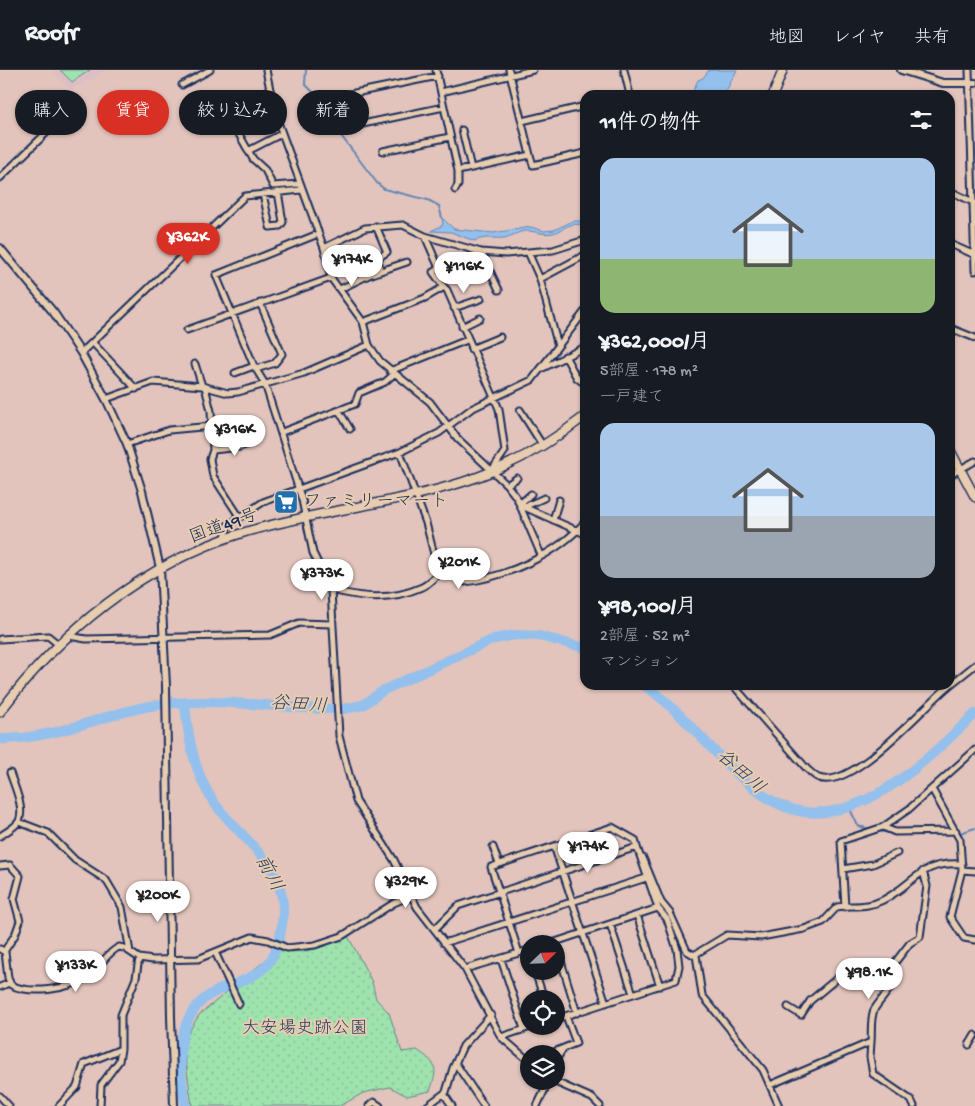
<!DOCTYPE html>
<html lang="ja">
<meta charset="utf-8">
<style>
:root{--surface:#171b24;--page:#242831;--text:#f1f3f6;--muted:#9ea1a6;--line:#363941;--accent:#d93025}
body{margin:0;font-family:"Gochi Hand","Klee One",sans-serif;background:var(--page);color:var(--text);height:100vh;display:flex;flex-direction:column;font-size:19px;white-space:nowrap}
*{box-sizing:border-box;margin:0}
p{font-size:16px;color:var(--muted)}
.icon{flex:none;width:28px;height:28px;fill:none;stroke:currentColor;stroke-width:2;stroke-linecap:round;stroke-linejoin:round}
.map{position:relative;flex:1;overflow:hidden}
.panel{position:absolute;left:580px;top:20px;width:375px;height:600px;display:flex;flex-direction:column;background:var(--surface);border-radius:15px;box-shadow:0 1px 4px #0004}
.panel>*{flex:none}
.top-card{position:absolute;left:15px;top:20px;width:475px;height:45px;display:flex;gap:10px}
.needle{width:32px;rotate:67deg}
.controls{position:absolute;left:520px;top:865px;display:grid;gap:10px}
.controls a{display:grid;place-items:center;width:45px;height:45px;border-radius:50%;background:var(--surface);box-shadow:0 1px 4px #0004;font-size:25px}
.price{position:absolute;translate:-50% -42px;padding:0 11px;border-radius:18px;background:#fff;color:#222;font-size:16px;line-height:32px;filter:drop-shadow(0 1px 2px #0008)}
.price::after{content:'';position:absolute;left:50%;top:30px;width:15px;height:11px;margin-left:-8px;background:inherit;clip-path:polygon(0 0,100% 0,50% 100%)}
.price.selected{background:var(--accent);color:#fff}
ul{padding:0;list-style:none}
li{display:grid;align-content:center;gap:10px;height:265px;padding:0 20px}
li span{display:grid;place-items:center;height:155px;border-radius:15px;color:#555}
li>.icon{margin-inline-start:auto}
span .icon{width:90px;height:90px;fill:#fffc;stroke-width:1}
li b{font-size:21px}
h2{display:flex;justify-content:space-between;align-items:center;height:60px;padding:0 20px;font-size:21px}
.tag{padding:0 18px;border-radius:22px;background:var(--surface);box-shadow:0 1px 4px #0004;font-size:18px;line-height:45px}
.tag.selected{background:var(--accent);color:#fff}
header{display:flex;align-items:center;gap:30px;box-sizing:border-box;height:70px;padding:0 25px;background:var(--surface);border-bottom:1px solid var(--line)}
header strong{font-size:24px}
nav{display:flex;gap:28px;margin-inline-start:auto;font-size:18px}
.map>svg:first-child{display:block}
.built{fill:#debec5}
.grass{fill:#9ee2ae;stroke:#5c8886}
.park{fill:url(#park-dots);stroke:#5c8886}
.water{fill:#93c0ed;stroke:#6386b4}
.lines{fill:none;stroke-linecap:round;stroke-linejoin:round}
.stream{stroke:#6386b4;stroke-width:2}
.river{stroke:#93c0ed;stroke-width:10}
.minor-casing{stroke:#1b2f5e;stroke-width:9}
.tertiary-casing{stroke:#1b2f5e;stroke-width:10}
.primary-casing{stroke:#1b2f5e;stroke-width:11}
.trunk-casing{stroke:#1b2f5e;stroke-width:11}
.minor{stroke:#e8ccaf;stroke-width:5}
.tertiary{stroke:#e8ccaf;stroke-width:6}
.primary{stroke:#e8ccaf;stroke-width:8}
.trunk{stroke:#e8ccaf;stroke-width:8}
.labels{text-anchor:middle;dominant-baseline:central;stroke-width:4;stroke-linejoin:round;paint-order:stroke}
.poi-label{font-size:18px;fill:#1b2f5e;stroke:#e8ccaf;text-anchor:start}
.street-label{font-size:18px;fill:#1b2f5e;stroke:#e8ccaf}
.park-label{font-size:18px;fill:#284166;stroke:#e8ccaf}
.water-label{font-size:19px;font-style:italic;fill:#273e6c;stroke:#e8ccaf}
</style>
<header>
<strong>Roofr</strong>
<nav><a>地図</a><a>レイヤ</a><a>共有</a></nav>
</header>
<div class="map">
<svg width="975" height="1036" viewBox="0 0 975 1036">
<defs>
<pattern id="park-dots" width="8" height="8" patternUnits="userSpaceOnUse" patternTransform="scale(1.25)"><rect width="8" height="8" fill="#9ee2ae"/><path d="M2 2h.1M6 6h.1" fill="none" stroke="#88c298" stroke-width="1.8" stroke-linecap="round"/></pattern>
</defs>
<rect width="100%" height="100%" fill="#e2c4bc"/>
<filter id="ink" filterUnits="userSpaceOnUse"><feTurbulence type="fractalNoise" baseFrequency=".02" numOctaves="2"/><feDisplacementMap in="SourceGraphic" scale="10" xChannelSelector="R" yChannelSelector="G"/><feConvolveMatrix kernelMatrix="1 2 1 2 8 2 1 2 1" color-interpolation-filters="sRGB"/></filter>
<g filter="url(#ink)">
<path class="built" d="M51,0H108L71,20Z"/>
<path class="grass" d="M60,0H90L72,12Z"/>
<path class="park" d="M348,866L372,912L376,929L389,943L402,982L417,980C438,994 438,998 430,1021L407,1026L390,1017L363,1023L340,1036H192L184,980L187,965L199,945L279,879C308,887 322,875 348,866Z"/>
<path class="water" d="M709,0H737L724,25H691L698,10L703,8Z
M442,148L454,159L493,163L531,157L544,161L554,160L573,151H585V155C564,152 567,160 553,163C541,165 537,161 526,161C519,161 511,167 504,168C490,169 488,166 474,171L451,162L431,161L443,155Z"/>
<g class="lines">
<path class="stream" d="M306,0L305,14L313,22L326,46L377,113L384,119L428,130L439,136L442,148
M849,737L858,756L870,759
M876,761L899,764
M923,764L960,763L975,758"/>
<path class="river" d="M644,615C678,638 703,671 732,699C749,715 768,732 791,739C860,760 930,686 975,644
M185,634C188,667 194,702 213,731C238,767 286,794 283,843C282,860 278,883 266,896C253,909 235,913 219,920C173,940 177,995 186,1036
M0,669C51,670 96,647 145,637C211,624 277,640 343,639L363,635L384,620L494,569L515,565L539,566L585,578"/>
<defs>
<path id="minor" d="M266,0L275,44L324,178L331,208L363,252L369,275L380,291L430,332L458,369L507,415L524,437L585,464
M436,0L458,101L530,85L509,0
M624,0L630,25
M969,0L975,201
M182,15L210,0
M441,22L533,0
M345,25L438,6
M243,34L249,47
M197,39L209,52L269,21
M227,43L253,89L265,100L273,116L299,114
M522,51L585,36
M358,55L444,37
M462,60L471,98
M248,81L281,64
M383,81L450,67
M530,85L533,95L585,83
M0,108L76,34
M455,120L458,115V101
M950,121L975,133
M263,124L270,157L280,156L283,152L278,122
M376,156L387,182L378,188L380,201
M318,164L216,205L254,296L265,314L302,430L313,483L331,520L339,666L356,731L394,790L417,837L465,899L501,967L529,991
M425,166L439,198
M950,174L975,185
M324,178L365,158L403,155L425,166L481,182L506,184L528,182L540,209L558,276
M528,182L553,180L585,170
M540,209L585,185
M444,217L433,202L481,182L499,220
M340,219L369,205L407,192
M454,238L481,229
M363,252L425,228L444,217L447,220L499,339L505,381L492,400
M462,257L480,248
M950,258L975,268
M187,260L331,208
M93,273L136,319
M471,279L500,267
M81,283L245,126L301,120
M565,286L577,308L585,314
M195,294L202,316
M543,298L585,277
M256,299L275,293L282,284L260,233
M390,301L467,270
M235,303L254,296
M205,317L211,341L213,380L210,389L213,406L239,446
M106,329L153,312L202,316L228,323L238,322L304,303L369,275
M520,340L543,376
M339,341L350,359
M282,362L355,334L359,323L385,312L394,304
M236,365L240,377
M127,374L169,360L212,356
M213,380L240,377L252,372
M400,382L426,453L439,504
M950,405L975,391
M507,415L517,408
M518,431L541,485
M521,433L531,424
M524,437L544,428
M553,450L559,430
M225,469L227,456L263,432L400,382L439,363L471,339L532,310L585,241
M324,507L341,502
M331,520C364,528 390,531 422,517C430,514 436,503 444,503C452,502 459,508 465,512C507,507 557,484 585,452
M69,566L86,569L270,565L299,553L332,554
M0,569L48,566L58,574
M733,615L807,699C811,702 815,707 819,708C852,721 925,635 950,615
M950,615L975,595
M932,719L960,770L962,800L950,847L964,868L975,870
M19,752L48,763L75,790L106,810L122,837L130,882
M883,757L895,762L956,761
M0,766C6,762 16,757 19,751C25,739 14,715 10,703
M554,776L606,933
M493,777L499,794
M643,788L661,832L670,843L687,881L694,885L727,865L761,867L804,859L823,852L837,837C853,835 868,838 883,830C915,814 919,791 962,794
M0,796L10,795L20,806L14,829L20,851L15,865L5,880
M843,799L873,794L897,783
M962,800L975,801
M845,837L841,771L883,757L909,739L975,680
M637,845L660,916
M610,854L633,924
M435,859L458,836L637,777L658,838L667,849L677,879L679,896L676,910L556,949
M444,873L646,808
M549,874L658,838
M556,875L577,943
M0,879L5,882L8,908L11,915C32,925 69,919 87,907C99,899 106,883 119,877L124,878L139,888L153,890L198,889L252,867L268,870L287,878L315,875L342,866L394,833L410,826
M215,882L239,934
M519,883L491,797L612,757L635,770L637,777
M696,885L702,925L763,1000L779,1036
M501,889L524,959
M465,899L529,880
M535,901L544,929
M0,917L9,913
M788,937L801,945L810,931L841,905L850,903L877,906L893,895
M501,967L534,956
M871,972L870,987L873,1004L911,1030L914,1036
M969,975L975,965
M549,984L576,973L566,946
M556,990L563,979
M456,994L484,1036
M553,1011L592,1028L600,1036
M770,1015L871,972C872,962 870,950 874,940C881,927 902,912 893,895L910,873L920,867L927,816L923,801
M444,1024L452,1036
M0,1026L9,1036
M59,1036L77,1017L84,994L121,979V945L136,908L139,888
M100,1036L101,1015L119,991L121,979
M369,1036L374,1032L380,1036
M427,1036L446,1022L453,998L463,976L491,945
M537,1036L549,1011"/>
<path id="tertiary" d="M901,0L943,13H975
M0,178L54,243L81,283L106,329L127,374L142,421L160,498L166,616L171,947L174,1036"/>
<path id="primary" d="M950,380L975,427"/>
<path id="trunk" d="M773,25L783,0
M0,642C61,561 143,494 242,463C314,441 391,435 463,412C507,398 548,375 585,346"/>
</defs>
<use href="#minor" class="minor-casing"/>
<use href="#tertiary" class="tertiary-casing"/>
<use href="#primary" class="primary-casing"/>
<use href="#trunk" class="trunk-casing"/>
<use href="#minor" class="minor"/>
<use href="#tertiary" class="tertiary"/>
<use href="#primary" class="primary"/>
<use href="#trunk" class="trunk"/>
</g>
</g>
<defs>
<symbol id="supermarket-square" viewBox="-11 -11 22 22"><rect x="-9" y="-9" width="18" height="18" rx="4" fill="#1f6fb2" stroke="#e8ccaf"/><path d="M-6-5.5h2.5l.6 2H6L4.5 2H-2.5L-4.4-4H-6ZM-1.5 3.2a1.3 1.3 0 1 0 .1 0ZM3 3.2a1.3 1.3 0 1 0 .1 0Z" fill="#fff"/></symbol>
</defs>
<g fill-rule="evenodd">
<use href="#supermarket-square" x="272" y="418" width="28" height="28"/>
</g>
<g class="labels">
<g class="poi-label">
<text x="304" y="432">ファミリーマート</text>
</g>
<g class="street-label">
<text transform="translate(224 457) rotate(-20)">国道49号</text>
</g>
<g class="park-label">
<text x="305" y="959">大安場史跡公園</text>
</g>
<g class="water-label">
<text transform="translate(299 636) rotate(4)">谷田川</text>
<text transform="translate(740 703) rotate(42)">谷田川</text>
<text transform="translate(268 804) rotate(62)">前川</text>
</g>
</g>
</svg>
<div class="controls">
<a><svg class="needle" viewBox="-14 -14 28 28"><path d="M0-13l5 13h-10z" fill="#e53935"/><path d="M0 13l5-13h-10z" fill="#9ea1a6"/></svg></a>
<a><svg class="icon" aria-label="locate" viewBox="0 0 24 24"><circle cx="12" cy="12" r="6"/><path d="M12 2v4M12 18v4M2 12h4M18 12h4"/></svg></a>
<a><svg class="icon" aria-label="layers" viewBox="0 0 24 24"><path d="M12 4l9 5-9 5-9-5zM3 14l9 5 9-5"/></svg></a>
</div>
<b class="price selected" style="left:188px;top:195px">¥362K</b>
<b class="price" style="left:352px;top:217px">¥174K</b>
<b class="price" style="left:464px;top:224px">¥116K</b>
<b class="price" style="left:235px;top:387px">¥316K</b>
<b class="price" style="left:459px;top:520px">¥201K</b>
<b class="price" style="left:322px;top:531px">¥373K</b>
<b class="price" style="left:588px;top:804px">¥174K</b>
<b class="price" style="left:406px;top:839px">¥329K</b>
<b class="price" style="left:158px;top:853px">¥200K</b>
<b class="price" style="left:76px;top:923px">¥133K</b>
<b class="price" style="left:869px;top:930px">¥98.1K</b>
<div class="top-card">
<a class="tag">購入</a>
<a class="tag selected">賃貸</a>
<a class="tag">絞り込み</a>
<a class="tag">新着</a>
</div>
<section class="panel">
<h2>11件の物件<svg class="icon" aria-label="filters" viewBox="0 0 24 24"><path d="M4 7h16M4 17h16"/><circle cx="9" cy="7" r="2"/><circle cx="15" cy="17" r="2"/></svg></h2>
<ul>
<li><span style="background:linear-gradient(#a9c7e8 65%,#8fb573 0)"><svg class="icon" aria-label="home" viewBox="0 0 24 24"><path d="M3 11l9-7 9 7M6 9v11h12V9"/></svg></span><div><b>¥362,000/月</b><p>5部屋 · 178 m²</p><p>一戸建て</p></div></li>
<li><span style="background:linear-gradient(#a9c7e8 60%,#9aa5b1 0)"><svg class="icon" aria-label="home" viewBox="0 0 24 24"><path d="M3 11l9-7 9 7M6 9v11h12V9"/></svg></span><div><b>¥98,100/月</b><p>2部屋 · 52 m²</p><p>マンション</p></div></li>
</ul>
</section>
</div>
